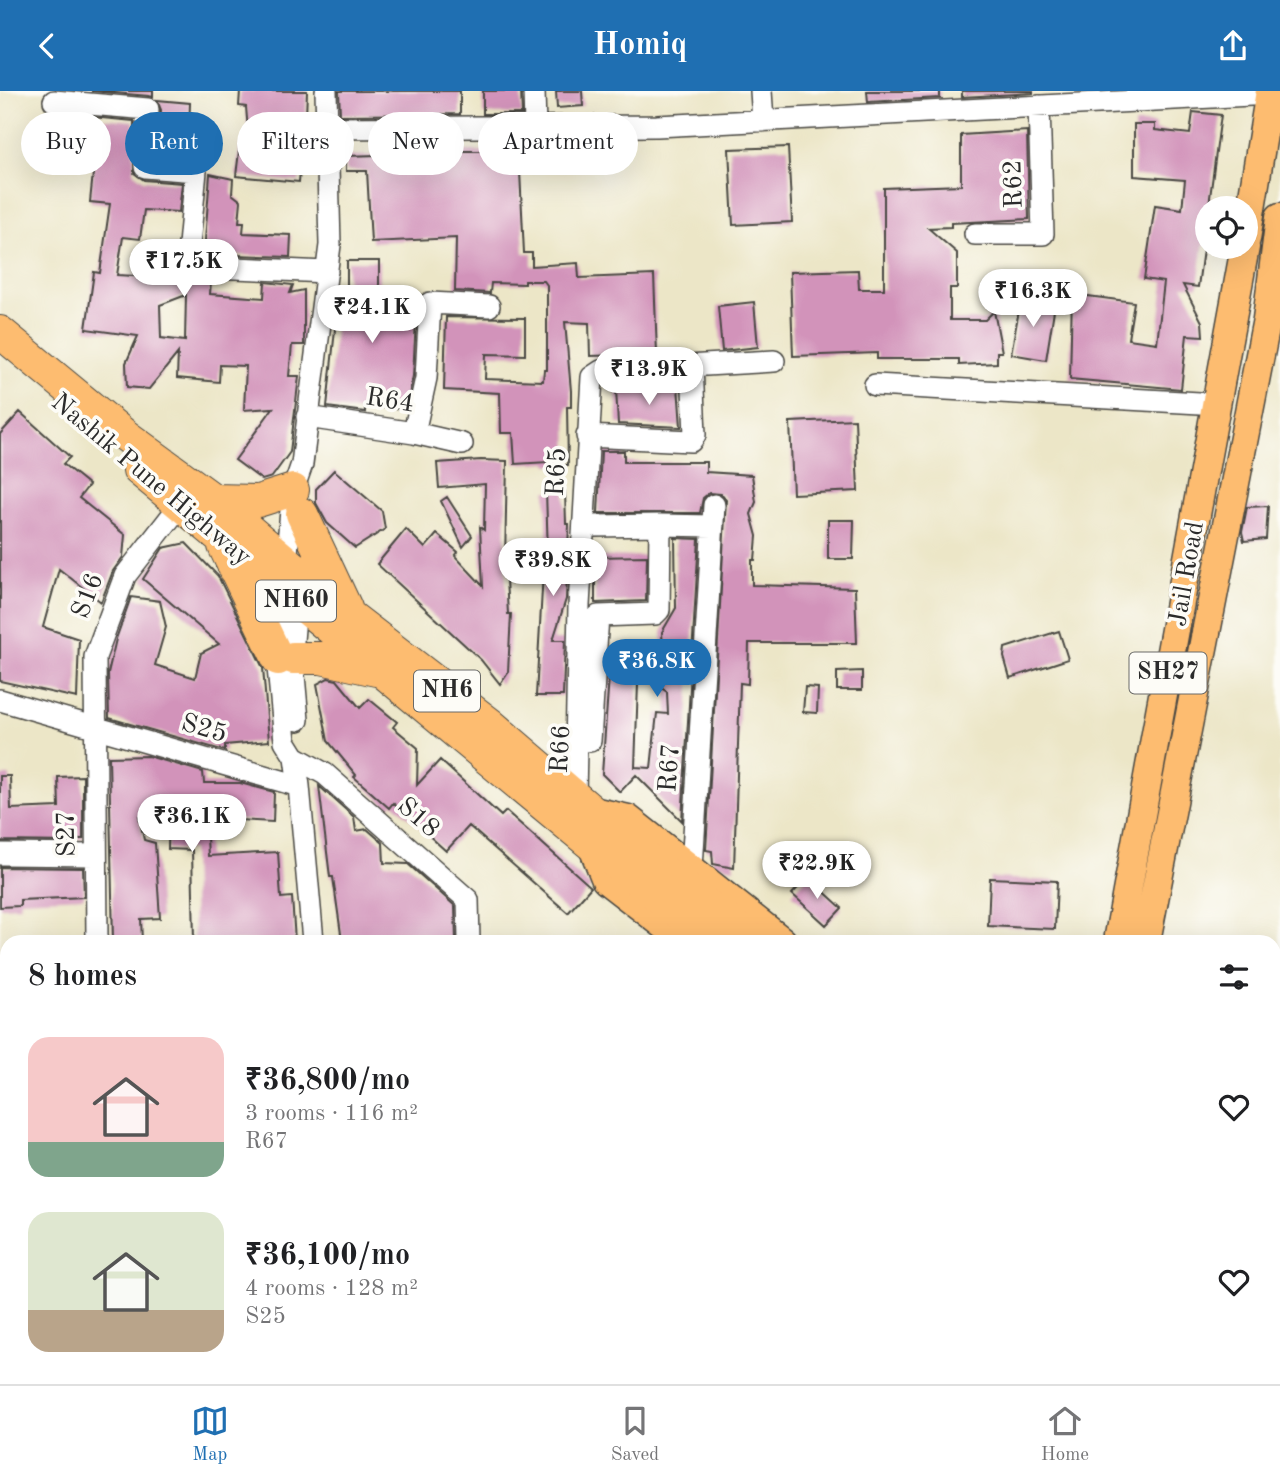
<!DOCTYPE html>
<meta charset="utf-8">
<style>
:root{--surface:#fff;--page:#f2f2f2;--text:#202124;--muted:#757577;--line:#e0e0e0;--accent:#1f6fb2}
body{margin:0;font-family:"Old Standard TT",serif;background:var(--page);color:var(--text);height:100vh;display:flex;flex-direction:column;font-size:26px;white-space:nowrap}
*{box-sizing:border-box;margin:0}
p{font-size:23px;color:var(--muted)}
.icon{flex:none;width:38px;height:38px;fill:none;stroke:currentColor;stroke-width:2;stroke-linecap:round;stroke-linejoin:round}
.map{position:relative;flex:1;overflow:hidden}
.sheet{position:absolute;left:0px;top:844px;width:1281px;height:450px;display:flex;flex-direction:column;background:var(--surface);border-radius:21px 21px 0 0;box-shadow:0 7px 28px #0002}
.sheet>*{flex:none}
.top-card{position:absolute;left:21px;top:21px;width:700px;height:63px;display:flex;gap:14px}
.tools{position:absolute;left:1195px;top:105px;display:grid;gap:14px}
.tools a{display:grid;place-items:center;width:63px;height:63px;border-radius:50%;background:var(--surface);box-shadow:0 7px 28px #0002;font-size:35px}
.price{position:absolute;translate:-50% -60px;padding:0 16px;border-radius:24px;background:#fff;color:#222;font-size:23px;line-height:46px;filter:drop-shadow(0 2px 4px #0008)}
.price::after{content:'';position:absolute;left:50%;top:42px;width:21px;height:16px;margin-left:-10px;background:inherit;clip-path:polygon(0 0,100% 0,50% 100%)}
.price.active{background:var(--accent);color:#fff}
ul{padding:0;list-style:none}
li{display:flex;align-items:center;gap:21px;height:175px;padding:0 28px}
li span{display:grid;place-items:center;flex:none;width:196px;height:140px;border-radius:21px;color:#555}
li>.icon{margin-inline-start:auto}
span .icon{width:84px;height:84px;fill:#fffc;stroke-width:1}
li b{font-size:30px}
h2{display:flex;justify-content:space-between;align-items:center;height:84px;padding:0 28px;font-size:30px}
.chip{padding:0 24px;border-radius:32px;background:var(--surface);box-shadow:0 7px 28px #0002;font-size:24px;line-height:63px}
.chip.active{background:var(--accent);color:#fff}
header{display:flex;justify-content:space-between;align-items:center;height:91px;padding:0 28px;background:var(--accent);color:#fff;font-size:32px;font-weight:700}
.dock{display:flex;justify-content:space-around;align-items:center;height:98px;border-top:2px solid var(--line);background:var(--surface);font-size:19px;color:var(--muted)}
.dock a{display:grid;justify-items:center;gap:4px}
.dock .active{color:var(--accent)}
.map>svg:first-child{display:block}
.building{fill:#d293ba;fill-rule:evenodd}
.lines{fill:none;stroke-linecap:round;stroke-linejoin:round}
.minor-casing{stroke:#484742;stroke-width:24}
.major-casing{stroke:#484742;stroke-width:31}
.highway-casing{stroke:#484742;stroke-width:34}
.minor{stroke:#fff;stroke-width:21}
.major{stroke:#fdbc70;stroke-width:28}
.highway{stroke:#fdbc70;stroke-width:32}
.labels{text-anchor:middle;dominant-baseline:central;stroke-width:7;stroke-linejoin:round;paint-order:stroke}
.shield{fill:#fdfcf7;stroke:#6a6a68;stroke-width:2}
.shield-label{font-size:24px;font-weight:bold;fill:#2b2b2b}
.street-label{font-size:26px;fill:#2b2b2b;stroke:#fdfcf7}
</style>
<header><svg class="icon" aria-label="back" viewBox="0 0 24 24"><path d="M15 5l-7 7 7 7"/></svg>Homiq<svg class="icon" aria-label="share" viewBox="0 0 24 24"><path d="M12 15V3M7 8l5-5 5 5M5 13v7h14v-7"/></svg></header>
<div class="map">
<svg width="1280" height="1293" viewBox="0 0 1280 1293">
<rect width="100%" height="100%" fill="#fdfcf7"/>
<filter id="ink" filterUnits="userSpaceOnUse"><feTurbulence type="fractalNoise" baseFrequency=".0143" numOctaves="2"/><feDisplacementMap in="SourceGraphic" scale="14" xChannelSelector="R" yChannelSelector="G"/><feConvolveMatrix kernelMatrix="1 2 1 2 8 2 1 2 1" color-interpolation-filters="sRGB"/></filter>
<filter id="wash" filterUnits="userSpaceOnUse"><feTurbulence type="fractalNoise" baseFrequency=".00686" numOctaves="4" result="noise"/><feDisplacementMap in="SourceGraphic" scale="28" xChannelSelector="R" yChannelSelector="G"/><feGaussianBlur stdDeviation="1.57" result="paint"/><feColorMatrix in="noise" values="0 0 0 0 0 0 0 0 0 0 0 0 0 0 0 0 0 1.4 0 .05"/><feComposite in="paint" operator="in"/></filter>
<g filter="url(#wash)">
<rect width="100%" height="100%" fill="#ece6c7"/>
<g id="blocks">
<path class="building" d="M91,0H153V6L149,5Z
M240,0H307L306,26L296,24L302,56L299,91L236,85L240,52H249L246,16L239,15Z
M339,0H460V23L340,24Z
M483,0H521L522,23H483Z
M556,0H582L583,15L557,17Z
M867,0H940V7L868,11Z
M962,0H1033V2L962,6Z
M157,9L190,12L188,66L159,64L161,19Z
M1193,21L1221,24L1198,196L1183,194L1202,231L1203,245L1187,244L1181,298L1070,288L1072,203L1134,211L1128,248L1157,252L1164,191L1144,188L1155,114L1182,118L1185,89L1134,85V33H1155V39L1190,43Z
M48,22L134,30V82L144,89L182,92L179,121L144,119L140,148L123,146L117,184L208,189L211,190L210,203L264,207L265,191L293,194L290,202L304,199V254H292L289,285H299L290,361L272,386L262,389L235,369L273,317L244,319L246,275L220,274L219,291L177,287L178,262L149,298L127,296L126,272L138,245L86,238L94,181L100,182L110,113L90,111L95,63L44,57ZM186,204L185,250L161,247L160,214Z
M1027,40L1029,128L951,132V136L928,137L957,162V197H950V229H985L994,220L1002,261H997V272L959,274V268H877V262L793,265L790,181L858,179L859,198H884V97L961,94V44Z
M788,56L792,131L733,134L729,58Z
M411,60H519L524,162H532V175L578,172L579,187L654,184L657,263L590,265L589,232L565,231L571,300V316H567L568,374H548V371L515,373L513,342H501L500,302L444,299L446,226L525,227V264L486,263L485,288L543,290L544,279H547V194L544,190H525V193L491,192L490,202L455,200L456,147L371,151L367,80H346V65L411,63Z
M210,83L233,88L232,103L241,110L239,131H244L243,142L291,144L290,166L204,163Z
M347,170H379V205L417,209L413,285L406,318L365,316V321L327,316L338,209L347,210Z
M1021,208L1055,213L1046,269L1011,263Z
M754,211L758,256L722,260L718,215Z
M678,295L681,336L618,333L616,298Z
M20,321L70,366L63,373L89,394L79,407L125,444L123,466L113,480L101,511L59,478L43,536L79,548L77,607L0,590V343Z
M855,328L858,400L793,403L790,331Z
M601,360H624V371H706V381L752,384L756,411L751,423L757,445L755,469H752V494L855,497L857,552H749L748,593L740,592L734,777L713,773L712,760L706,759L726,409L721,403L709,402L703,407L700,422H598Z
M481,369L507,370L505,471L508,523H511L508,581L500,593L481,569L377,473L406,438L425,457L437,443L458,461L455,465L483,495L480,436L484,439L485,393L439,397L437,372Z
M334,379L382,420L385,438L355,457L327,432L316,412V398Z
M546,400H565L566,433H569L566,508L553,549H565L563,605H536L544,463H548Z
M447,406L472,445L463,456L441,410Z
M1268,415L1266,448L1244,450L1242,441L1247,416Z
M828,429H854L853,468H828Z
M675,447L699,448L682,730L636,684L620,701L602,683L610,571L622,573L624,564L639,565L635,676L651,677L657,622L668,623L667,601L660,596L661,586L669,583L667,563L663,560L662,541L676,517Z
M186,452L218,485L263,577L269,650L225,654V660L109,627L108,582L116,548L131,506L160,510L166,536L155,574L195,587L201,562L219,553L143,488L163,457Z
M647,465L646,510L595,512V466Z
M1059,540L1068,568L1010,587L1004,566L1005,557Z
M862,580V599H837V581Z
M328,587L337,589L360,617L369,608L397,631L393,636L418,657L417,694L440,669L501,725L506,720L591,796L568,822L469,735L446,760L393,712L389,717L354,686L356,684L328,650L317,593Z
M805,596L818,597L817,622L803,621Z
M148,665L203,681L204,692H240L274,701L273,731L206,727L208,765L278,761L281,807L292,806L295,850H194L192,759L168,758L169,724L139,725L144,749L155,752L160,827L141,828L142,850H113L109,666Z
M0,685H10L11,718L59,716L58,686L83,685V748H70L71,751L0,750Z
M319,695L354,726L356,740L367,738L383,752L384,772L408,773L455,815L456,850H342L333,786H330Z
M0,776L83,777L84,806L20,809V815L0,816Z
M808,786L842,817L826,834L792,803Z
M990,787L1057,790L1055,838L988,835Z"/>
</g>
</g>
<g filter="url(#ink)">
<use href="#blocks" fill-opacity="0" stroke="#484742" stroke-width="2"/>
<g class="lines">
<defs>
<path id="minor" d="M534,0L535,36
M761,0L763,30
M54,10L148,18L145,76L196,80L187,175L327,181
M327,37L657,35L1270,3
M975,143H1043L1039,15
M875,294L1218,313
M307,326L414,342L462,353
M414,342L426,287L430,212L489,215
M587,345L691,350L695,344L692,275
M660,434L713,435
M297,501L292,562L298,629
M0,609L299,695
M590,650L598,525L655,523L659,519L660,434L595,435
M295,666L325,683L468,809L469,850
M575,705L579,515L592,286L601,280L774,270
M0,763L95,764
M692,777L714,414
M97,850L95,566L125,485L181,413
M313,850L299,695L295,666L285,650L277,566L293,399L302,373L330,154L326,0
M0,909H7
M1274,984H1280
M1274,1049L1280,1053
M0,1142H7
M118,1286V1293
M343,1286V1293
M480,1286V1293
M712,1286V1293"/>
<path id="major" d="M1246,148L1270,0
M592,720L628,728L782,850
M592,754L606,789L685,850
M1118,850L1245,156
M1146,850L1267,228L1280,126
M1274,1246L1280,1251
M1235,1286L1243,1293
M1006,1293L1007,1286
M1032,1293L1033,1286"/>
<path id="highway" d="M0,241L126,345L214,409L351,526L490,633L643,764L754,850
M139,379L592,754L715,850
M214,409L258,410L293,399
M302,423L346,517
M224,455L278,568
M293,567H321L376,579
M1268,1286L1276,1293"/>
</defs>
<use href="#minor" class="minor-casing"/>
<use href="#major" class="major-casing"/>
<use href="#highway" class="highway-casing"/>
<use href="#minor" class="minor"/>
<use href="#major" class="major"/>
<use href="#highway" class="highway"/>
</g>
</g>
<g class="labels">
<g class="shield">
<rect x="256" y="489.5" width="80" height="41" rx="5"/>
<rect x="1129.5" y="561.5" width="77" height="41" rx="5"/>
<rect x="414" y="579.5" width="66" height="41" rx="5"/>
</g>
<g class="shield-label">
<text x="296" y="510">NH60</text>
<text x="1168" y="582">SH27</text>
<text x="447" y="600">NH6</text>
</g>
<g class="street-label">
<text transform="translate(1014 93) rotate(-92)">R62</text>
<text transform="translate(390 310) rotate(9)">R64</text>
<text transform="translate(557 381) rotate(-87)">R65</text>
<text transform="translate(151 389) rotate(40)">Nashik Pune Highway</text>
<text transform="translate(1187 483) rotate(-80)">Jail Road</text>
<text transform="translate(88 505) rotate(-69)">S16</text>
<text transform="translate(204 638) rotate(16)">S25</text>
<text transform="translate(561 658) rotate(-87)">R66</text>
<text transform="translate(670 677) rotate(-86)">R67</text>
<text transform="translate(418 727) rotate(41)">S18</text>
<text transform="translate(67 743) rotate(-91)">S27</text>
</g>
</g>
</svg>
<div class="tools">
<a><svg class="icon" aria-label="locate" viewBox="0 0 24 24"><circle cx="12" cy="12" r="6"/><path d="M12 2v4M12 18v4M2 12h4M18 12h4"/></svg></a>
</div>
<b class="price" style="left:184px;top:208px">₹17.5K</b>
<b class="price" style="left:1033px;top:238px">₹16.3K</b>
<b class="price" style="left:372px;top:254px">₹24.1K</b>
<b class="price" style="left:649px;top:316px">₹13.9K</b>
<b class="price" style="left:553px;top:507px">₹39.8K</b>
<b class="price active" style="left:657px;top:608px">₹36.8K</b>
<b class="price" style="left:192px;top:763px">₹36.1K</b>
<b class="price" style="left:817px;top:810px">₹22.9K</b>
<div class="top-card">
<a class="chip">Buy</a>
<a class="chip active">Rent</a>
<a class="chip">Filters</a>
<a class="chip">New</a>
<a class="chip">Apartment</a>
</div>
<section class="sheet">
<h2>8 homes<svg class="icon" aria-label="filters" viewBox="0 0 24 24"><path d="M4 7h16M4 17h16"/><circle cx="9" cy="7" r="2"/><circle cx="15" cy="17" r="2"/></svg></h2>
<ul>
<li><span style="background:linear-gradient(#f6c9c9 75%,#7fa58c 0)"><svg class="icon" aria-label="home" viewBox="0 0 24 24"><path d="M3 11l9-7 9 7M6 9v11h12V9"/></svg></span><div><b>₹36,800/mo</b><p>3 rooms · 116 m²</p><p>R67</p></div><svg class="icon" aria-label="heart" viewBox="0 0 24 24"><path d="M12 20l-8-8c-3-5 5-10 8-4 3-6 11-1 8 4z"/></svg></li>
<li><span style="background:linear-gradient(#dfe7d0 70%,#b9a48a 0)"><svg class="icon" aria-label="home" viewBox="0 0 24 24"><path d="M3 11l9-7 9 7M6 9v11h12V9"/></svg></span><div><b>₹36,100/mo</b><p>4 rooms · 128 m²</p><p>S25</p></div><svg class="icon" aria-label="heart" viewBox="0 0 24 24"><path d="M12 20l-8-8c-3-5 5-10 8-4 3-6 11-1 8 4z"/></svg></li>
</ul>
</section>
</div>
<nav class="dock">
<a class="active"><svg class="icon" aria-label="map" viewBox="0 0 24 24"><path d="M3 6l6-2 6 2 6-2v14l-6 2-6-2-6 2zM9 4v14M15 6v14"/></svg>Map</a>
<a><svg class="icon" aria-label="saved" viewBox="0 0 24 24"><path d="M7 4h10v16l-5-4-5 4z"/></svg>Saved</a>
<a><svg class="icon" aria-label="home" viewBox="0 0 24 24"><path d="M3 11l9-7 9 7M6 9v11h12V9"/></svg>Home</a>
</nav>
